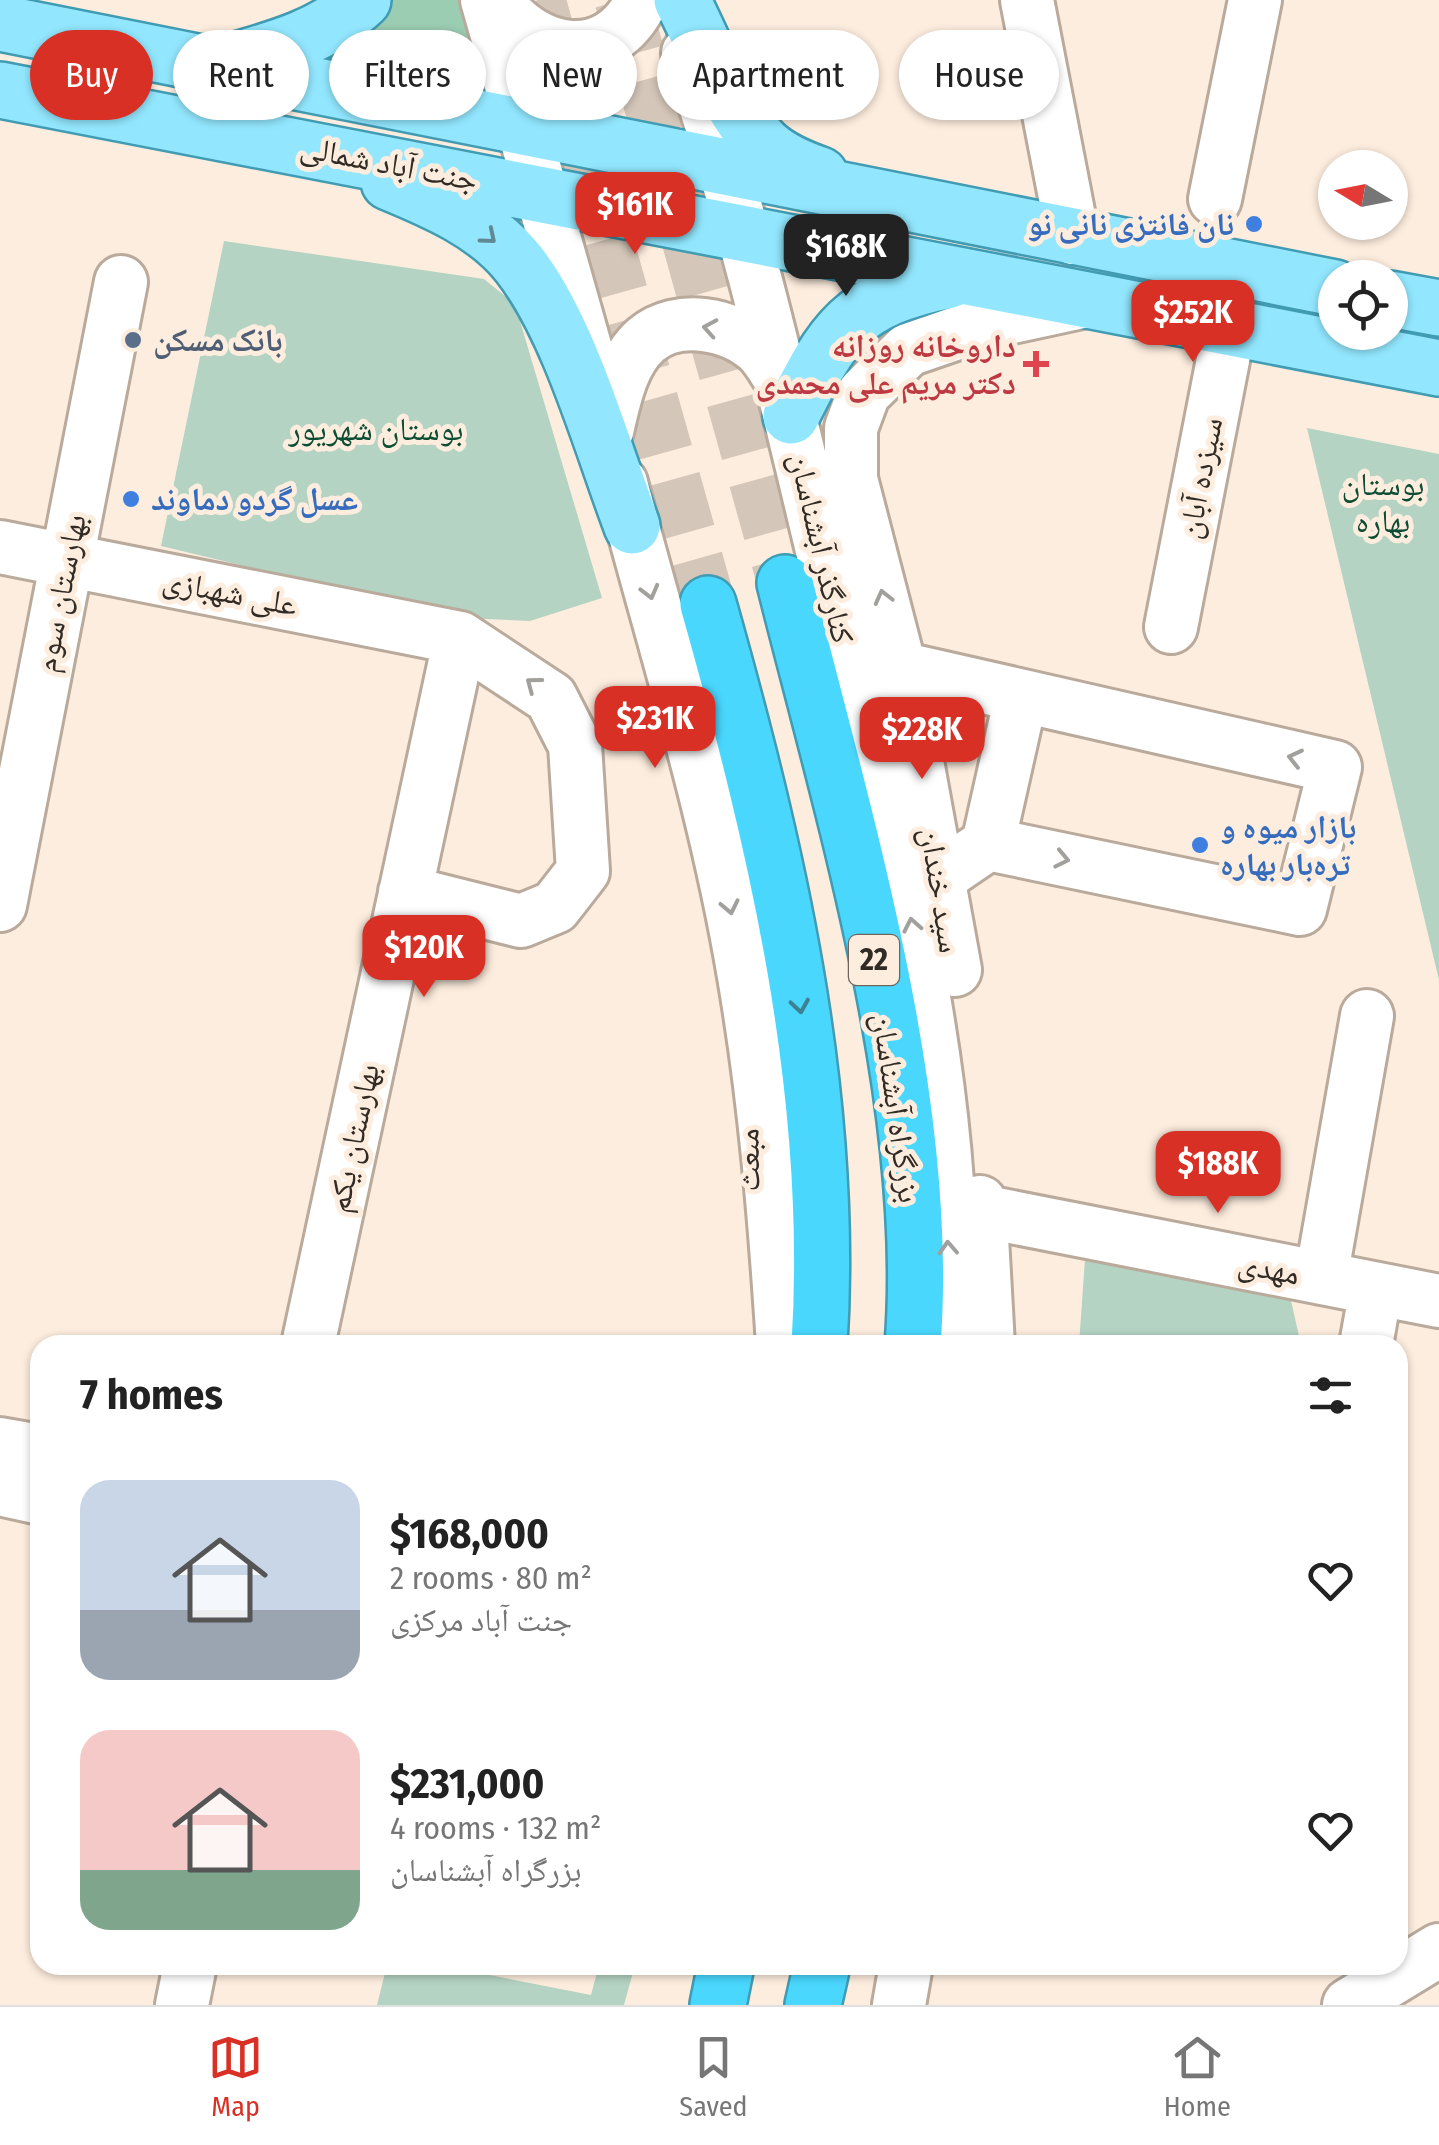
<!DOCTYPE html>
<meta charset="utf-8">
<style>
:root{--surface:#fff;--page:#f6f6f6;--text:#222;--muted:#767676;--line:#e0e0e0;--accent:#d93025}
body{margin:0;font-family:"Fira Sans Condensed","Noto Naskh Arabic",sans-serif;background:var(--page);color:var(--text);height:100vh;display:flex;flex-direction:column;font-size:38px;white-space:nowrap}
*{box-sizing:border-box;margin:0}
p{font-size:32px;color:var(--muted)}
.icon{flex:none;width:55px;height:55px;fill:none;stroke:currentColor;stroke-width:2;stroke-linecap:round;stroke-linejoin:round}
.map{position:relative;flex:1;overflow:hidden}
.sheet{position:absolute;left:30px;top:1335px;width:1378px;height:640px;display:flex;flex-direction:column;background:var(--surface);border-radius:30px;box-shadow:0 2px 8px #0004}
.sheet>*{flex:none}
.guide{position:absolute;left:30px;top:30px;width:1380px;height:90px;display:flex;gap:20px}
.needle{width:65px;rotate:280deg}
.fabs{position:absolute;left:1318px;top:150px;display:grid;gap:20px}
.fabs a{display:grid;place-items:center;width:90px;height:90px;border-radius:50%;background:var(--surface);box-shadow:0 2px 8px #0004;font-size:50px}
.price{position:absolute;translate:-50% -85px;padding:0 22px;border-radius:20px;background:var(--accent);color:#fff;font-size:32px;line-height:65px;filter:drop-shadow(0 2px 5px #0008)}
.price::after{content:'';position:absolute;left:50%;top:60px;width:30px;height:22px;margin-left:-15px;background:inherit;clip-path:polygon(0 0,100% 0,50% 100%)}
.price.active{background:#222;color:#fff}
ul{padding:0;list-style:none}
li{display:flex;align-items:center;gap:30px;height:250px;padding:0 50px}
li span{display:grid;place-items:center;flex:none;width:280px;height:200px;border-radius:30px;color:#555}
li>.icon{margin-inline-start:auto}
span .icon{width:120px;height:120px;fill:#fffc;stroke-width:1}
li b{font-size:42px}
h2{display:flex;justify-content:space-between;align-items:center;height:120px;padding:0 50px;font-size:42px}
.tag{padding:0 35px;border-radius:45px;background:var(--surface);box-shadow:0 2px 8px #0004;font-size:35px;line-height:90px}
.tag.active{background:var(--accent);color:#fff}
.tab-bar{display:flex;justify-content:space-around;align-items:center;height:140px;border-top:2px solid var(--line);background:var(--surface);font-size:28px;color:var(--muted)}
.tab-bar a{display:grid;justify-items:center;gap:5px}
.tab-bar .active{color:var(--accent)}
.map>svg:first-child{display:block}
.green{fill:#b4d3c2}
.forest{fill:#9bcdb3}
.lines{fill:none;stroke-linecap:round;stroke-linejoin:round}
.highway-tunnel{stroke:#d4c6b9;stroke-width:55;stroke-dasharray:55 28;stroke-linecap:butt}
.minor-casing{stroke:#b9aa9c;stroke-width:58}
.major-casing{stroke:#419bb2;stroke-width:60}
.highway-casing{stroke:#419bb2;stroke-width:60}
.minor{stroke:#fff;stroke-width:52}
.major{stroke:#92e7fe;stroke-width:55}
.highway{stroke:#49d7fe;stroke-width:55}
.oneway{stroke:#628992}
.oneway2{stroke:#a2a09d}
.oneway3{stroke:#3d8192}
.shop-dot{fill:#3f7fe0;stroke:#fdedde;stroke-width:4}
.service-dot{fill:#5c6f8a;stroke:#fdedde;stroke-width:4}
.health-dot{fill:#e0444e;stroke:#fdedde;stroke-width:4}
.labels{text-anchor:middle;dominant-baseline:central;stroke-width:10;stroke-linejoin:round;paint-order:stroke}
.shield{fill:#fdedde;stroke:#6e655c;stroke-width:2.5}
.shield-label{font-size:30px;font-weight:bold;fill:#312b25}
.street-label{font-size:32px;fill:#312b25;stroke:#fdedde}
.shop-label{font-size:32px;font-weight:bold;fill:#366cbe;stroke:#fdedde;text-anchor:start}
.service-label{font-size:32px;font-weight:bold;fill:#4e5e75;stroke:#fdedde;text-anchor:start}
.health-label{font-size:32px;font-weight:bold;fill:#be3a42;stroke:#fdedde;text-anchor:end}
.park-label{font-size:32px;fill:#0c4d34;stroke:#fdedde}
</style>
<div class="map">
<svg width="1439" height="2005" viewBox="0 0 1439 2005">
<rect width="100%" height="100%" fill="#fdedde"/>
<path class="green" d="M224,241L484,279L515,304L602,598L530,621L462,618L161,546Z
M1307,428L1439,454V980Z
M1085,1259L1290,1296L1301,1345H1079Z
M387,1965H438L591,1995L599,1965H635L624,2005H377Z"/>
<path class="forest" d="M378,0H470L499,96L296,63Z"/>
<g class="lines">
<path class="highway-tunnel" d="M538,0L708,604
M622,0L785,583"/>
<defs>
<path id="minor" d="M487,0L590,364
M496,0C534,56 609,69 642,0
M1027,0L1073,238
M688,53C747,226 786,402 829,579C889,829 963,1085 949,1345
M1215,199L1255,0
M607,431C614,401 621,362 646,340C678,313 732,324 760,350C769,359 775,371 782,382
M621,483C664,646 716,809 744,976C765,1098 775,1221 783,1345
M0,547L460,638L551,698L575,745L583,871L555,907L521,921L405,892
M1171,627L1229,329
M900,668L1335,767L1300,909L988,844L941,876
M988,844L1021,697
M0,905L121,282
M955,970L900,668L851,479V428L864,393L908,350L989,322L1086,301
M980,1202L988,1345
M981,1211L1439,1301
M1321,1278L1367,1016
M308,1345L460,638
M1366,1345L1376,1289
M0,1444L40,1451
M0,1489L40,1498
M182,2005L190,1965
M899,2005L906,1965
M1349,2005L1439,1950"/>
<path id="major" d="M682,0C706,46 727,108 764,145C780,160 800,168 820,175
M0,23L1335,288
M222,64C272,50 324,37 363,0
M0,90L1439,368
M389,182C435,201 487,223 519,264C570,329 602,447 632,526
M1390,299L1439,308
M791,416C834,330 851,300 950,280"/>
<path id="highway" d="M785,583C844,817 932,1104 913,1345
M708,604C776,845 835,1093 819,1345
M718,2005L726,1965
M813,2005L822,1965"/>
</defs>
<use href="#minor" class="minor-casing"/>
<use href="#major" class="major-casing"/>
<use href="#highway" class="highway-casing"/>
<use href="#minor" class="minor"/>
<use href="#major" class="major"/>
<use href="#highway" class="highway"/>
</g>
<defs><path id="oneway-chevron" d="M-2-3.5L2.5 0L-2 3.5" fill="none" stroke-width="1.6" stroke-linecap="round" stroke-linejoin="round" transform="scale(2.5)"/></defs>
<use class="oneway" href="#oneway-chevron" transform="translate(489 237) rotate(40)"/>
<g class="oneway2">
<use href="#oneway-chevron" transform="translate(710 328) rotate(-170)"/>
<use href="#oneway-chevron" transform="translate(650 592) rotate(75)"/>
<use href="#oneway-chevron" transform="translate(883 597) rotate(-104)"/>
<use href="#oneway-chevron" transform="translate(533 684) rotate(-143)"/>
<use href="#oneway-chevron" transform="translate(1295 758) rotate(-167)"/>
<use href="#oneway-chevron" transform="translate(1062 859) rotate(12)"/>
<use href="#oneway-chevron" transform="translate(730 907) rotate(78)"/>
<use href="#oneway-chevron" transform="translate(912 925) rotate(-101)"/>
<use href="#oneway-chevron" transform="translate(948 1248) rotate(-93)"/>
</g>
<use class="oneway3" href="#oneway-chevron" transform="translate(800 1006) rotate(81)"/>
<g class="shop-dot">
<circle cx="1254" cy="224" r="10"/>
<circle cx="131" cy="499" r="10"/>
<circle cx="1200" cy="845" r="10"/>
</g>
<circle class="service-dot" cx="133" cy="340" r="10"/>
<path class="health-dot" d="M1031 349h10v10h10v10h-10v10h-10v-10h-10v-10h10z"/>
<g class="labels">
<rect class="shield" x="849" y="935" width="50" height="50" rx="8"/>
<g class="shield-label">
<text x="874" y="960">22</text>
</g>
<g class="street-label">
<text transform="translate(389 163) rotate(11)">جنت آباد شمالی</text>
<text transform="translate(1200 478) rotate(-79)">سیزده آبان</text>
<text transform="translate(822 548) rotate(77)">کنارگذر آبشناسان</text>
<text transform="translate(230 592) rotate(11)">علی شهبازی</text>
<text transform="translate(60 593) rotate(-79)">بهارستان سوم</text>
<text transform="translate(941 890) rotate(81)">سید خندان</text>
<text transform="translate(897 1108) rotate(82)">بزرگراه آبشناسان</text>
<text transform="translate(353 1138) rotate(-78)">بهارستان یکم</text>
<text transform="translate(748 1160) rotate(-91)">مبعث</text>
<text transform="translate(1269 1268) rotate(11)">مهدی</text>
</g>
<g class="shop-label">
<text x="1234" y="224" text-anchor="end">نان فانتزی نانی نو</text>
<text x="151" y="499">عسل گردو دماوند</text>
<text x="1220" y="827">بازار میوه و<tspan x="1220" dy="37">تره‌بار بهاره</tspan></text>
</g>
<g class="service-label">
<text x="153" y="340">بانک مسکن</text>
</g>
<g class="health-label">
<text x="1016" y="346">داروخانه روزانه<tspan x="1016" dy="37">دکتر مریم علی محمدی</tspan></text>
</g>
<g class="park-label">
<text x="376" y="429">بوستان شهریور</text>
<text x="1383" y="484">بوستان<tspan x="1383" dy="37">بهاره</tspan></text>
</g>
</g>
</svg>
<div class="fabs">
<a><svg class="needle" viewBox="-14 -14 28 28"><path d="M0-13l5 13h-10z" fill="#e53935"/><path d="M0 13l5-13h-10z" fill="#767676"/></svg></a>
<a><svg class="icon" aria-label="locate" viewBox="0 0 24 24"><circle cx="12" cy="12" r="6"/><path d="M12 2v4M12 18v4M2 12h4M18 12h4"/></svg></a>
</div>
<b class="price" style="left:635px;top:257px">$161K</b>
<b class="price active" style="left:846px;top:299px">$168K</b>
<b class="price" style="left:1193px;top:365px">$252K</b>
<b class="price" style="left:655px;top:771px">$231K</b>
<b class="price" style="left:922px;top:782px">$228K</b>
<b class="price" style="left:424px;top:1000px">$120K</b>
<b class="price" style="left:1218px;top:1216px">$188K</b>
<div class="guide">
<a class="tag active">Buy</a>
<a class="tag">Rent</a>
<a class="tag">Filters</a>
<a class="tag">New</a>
<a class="tag">Apartment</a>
<a class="tag">House</a>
</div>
<section class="sheet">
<h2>7 homes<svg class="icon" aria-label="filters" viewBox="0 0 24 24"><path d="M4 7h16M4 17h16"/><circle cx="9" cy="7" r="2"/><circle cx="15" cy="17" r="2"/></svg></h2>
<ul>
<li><span style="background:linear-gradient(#c9d6e8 65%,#9aa5b1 0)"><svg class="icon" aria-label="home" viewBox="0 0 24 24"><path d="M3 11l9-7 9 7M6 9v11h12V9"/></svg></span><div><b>$168,000</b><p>2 rooms · 80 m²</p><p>جنت آباد مرکزی</p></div><svg class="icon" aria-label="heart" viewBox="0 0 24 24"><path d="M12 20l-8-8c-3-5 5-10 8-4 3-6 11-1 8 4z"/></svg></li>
<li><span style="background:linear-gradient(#f6c9c9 70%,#7fa58c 0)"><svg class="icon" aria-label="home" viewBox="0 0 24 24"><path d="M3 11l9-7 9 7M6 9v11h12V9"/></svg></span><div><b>$231,000</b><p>4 rooms · 132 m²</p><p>بزرگراه آبشناسان</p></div><svg class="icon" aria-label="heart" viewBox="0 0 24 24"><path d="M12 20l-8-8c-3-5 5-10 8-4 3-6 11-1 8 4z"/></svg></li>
</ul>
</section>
</div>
<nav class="tab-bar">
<a class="active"><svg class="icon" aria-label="map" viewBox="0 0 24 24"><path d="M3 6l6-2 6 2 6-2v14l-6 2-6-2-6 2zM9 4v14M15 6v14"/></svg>Map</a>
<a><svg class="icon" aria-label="saved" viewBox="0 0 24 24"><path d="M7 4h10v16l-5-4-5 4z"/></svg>Saved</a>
<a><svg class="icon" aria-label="home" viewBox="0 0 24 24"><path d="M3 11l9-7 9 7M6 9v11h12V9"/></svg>Home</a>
</nav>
